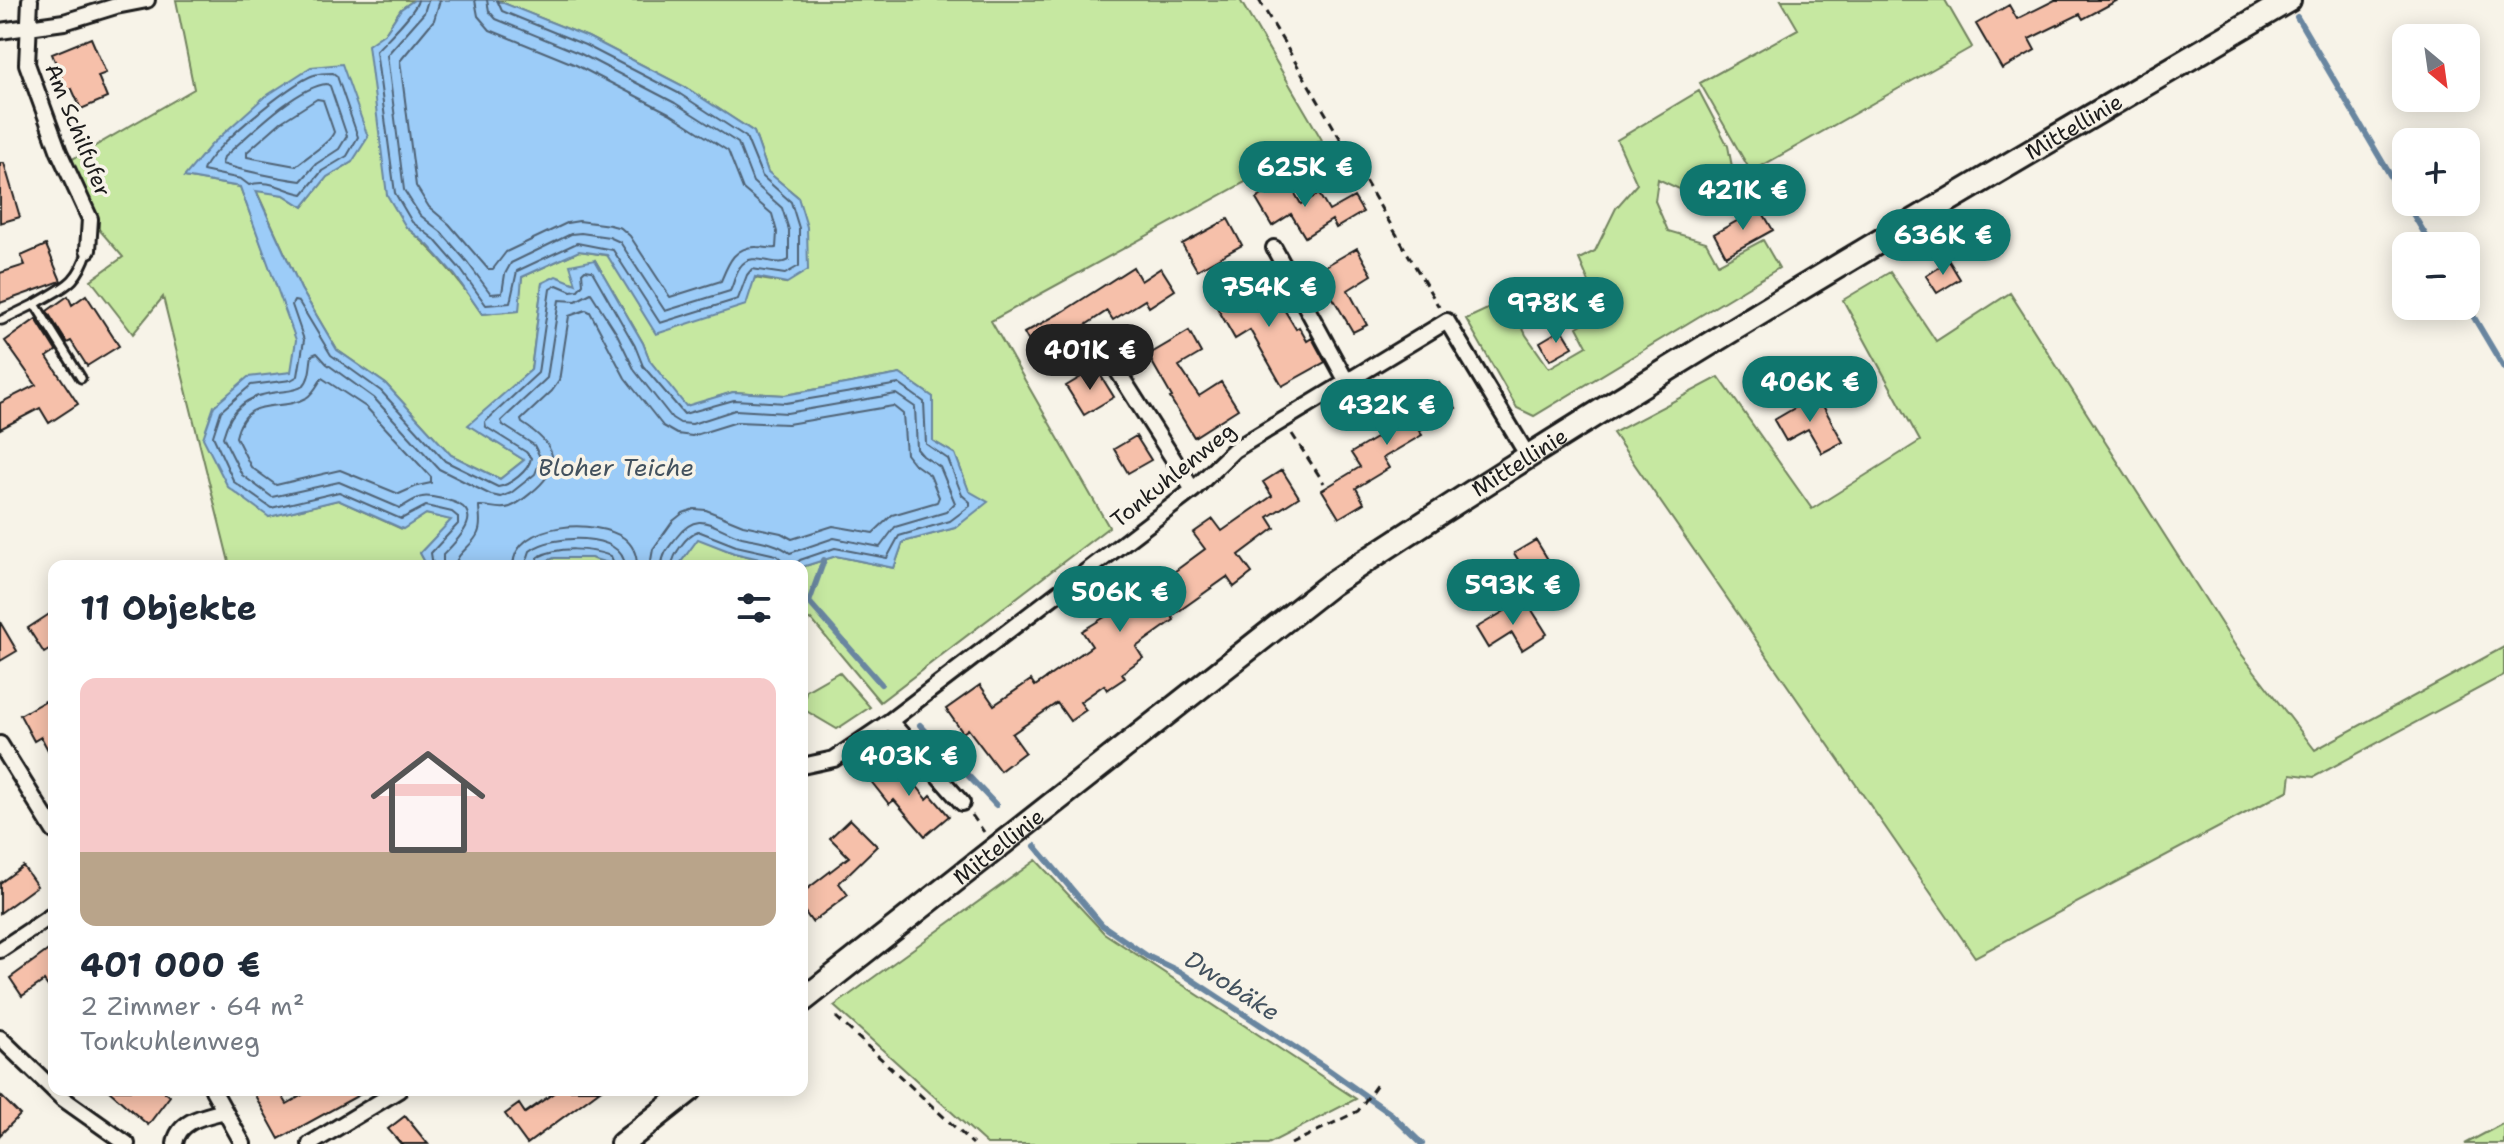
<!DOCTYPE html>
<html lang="de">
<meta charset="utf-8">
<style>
:root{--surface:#fff;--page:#f6f6f7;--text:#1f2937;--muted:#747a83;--accent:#0f766e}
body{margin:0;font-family:"Shantell Sans",sans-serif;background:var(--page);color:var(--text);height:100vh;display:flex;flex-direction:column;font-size:30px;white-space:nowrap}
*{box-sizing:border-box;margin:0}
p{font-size:26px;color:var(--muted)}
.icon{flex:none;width:44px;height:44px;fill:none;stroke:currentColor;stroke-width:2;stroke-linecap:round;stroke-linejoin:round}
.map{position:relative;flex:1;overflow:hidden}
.panel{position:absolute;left:48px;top:560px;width:760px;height:536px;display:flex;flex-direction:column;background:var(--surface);border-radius:16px;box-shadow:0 4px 20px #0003}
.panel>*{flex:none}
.needle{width:52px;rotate:151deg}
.buttons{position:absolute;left:2392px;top:24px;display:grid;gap:16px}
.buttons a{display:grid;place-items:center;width:88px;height:88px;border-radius:16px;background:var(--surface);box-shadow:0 4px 20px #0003;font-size:40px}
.price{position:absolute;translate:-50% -68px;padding:0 18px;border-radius:28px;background:var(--accent);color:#fff;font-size:26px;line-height:52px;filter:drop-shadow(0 2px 4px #0008)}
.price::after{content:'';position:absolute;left:50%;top:48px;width:24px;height:18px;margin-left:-12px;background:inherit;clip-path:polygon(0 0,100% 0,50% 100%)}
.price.current{background:#222;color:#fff}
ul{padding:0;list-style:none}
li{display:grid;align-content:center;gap:16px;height:424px;padding:0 32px}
li span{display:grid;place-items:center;height:248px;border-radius:16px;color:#555}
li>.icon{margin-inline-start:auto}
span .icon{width:144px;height:144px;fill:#fffc;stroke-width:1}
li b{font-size:34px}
h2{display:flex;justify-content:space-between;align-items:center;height:96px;padding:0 32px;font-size:34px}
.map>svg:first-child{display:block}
.green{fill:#c6e8a1;stroke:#71825e;stroke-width:2}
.water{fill:#9cccf8;stroke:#6986a0;stroke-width:2}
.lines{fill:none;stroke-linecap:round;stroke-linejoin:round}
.shore{stroke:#4f6274;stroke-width:2}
.stream{stroke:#6986a0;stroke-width:6}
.building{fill:#f6c0aa;stroke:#1c1c1c;stroke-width:2}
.lane-casing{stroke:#1c1c1c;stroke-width:13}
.street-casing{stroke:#1c1c1c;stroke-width:20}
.secondary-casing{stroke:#1c1c1c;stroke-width:28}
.path{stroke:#1c1c1c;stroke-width:3;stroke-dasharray:8 6;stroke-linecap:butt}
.lane{stroke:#f7f3e8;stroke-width:7}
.street{stroke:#f7f3e8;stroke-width:14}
.secondary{stroke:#f7f3e8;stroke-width:22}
.labels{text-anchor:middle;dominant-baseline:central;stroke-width:7;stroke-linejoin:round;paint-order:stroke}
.street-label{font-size:22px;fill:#1c1c1c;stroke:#f7f3e8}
.water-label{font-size:24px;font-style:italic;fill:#42515e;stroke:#f7f3e8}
</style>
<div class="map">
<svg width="2504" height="1144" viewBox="0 0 2504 1144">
<rect width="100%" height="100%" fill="#f7f3e8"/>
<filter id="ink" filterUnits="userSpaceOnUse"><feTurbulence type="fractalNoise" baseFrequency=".0125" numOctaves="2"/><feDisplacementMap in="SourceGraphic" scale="16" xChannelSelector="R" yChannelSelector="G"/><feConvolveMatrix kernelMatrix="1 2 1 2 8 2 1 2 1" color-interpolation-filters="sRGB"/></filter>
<g filter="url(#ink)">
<path class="green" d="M176,0H414L401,9L385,33L406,227C437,252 460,281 482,314L518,311L522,277L579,251L786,283L798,197L768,172L754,132L685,87L588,37L496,0H1240L1322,140L991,321L1109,527L880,702L811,619L802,625V567L836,556L894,568L903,542L955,528L969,492L955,454L933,441V397L900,374L785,395L733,392L686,407L650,361L643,343L595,260L576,285L542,283L531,370L469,425L524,460L500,479L451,455L386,384L337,350L301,289L256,190L284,195L303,207L327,177L352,162L185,177L240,187L297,340L269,517L338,500L402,529L426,514L452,520L420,553L427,566H230L163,297L133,334L91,280L123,257L90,219L64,164L194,89Z
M1781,0H1945L1972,47L1751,172L1700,83L1798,29Z
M1699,91L1728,146L1735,182L1690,194L1658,179L1655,201L1668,231L1706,242L1718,264L1763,240L1779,268L1534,416L1517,408L1466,319L1509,299L1526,335L1549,368L1587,346L1577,327L1592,318L1577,291L1545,307L1557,282L1591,287L1579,259L1595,251L1616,208L1637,184L1617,140Z
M1890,272L1936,341L2010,293L2236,647L2315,750L2504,647V675L2314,777L2291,774L2289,790L1975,957L1613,433L1719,377L1812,509L1920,441L1843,300Z
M698,538L734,553L790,566H678Z
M554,558H591L618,566H535Z
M839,672L870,707L837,729L803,709L806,691Z
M1036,860L1104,933L1356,1099L1268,1144H987L834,1006Z
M2504,1123V1144H2465Z"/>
<path class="water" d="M414,0H496L588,37L685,87L754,132L768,172L798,197L807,227L808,270L787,283L755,277L746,305L656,334L607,255L579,251L522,277L519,311L482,314L455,275L428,245L406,227L387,195L368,45L385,33L401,9Z
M342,64L368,137L352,162L327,177L303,207L284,195L256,191L301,289L337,350L386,384L451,455L500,479L524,460L468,425L531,370L542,283L556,276L576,284L570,265L595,260L643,343L650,361L686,406L733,392L785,395L900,374L933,397V441L955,454L969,491L988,502L955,528L903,542L894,568L836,556L802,567L790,566L734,553L698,539L678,566H618L591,558H554L535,566H427L420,553L451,520L426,514L403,529L338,500L269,517L228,487L203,438L214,406L248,377L291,372L296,340L240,187L184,177L211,145L263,98L311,67Z"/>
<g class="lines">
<path class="shore" d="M418,0C416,12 386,40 376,51L395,193L412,222L434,239L461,270L486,305L510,303L517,271L577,243L613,250L660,323L738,299L747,275L752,269L785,274L799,266V228L791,202L762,176L746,137L680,94L585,45L502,11L497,0
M428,0L424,13L387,55L404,190L420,215L441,232L468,263L491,294L502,293L505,274L511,263L571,234L581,233L609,237L620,242L665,311L730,291C734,284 735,273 740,267C753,249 774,269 789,260V230L782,208L753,182L738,143L675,103L581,54L496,19L489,11L487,0
M440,0L434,20L400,61L416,186L429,207L449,224L488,269H493L506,252L567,223L579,221L610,225L621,228L630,236L670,297L721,281C728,264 734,246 757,247C764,247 770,249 776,248L777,232L772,214L743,189L728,151L669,113L576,65L490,30L478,16L475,0
M333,73L337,76L358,137L347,156L322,171L303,194C285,191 269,178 249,185L241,179L203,171C206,152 293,81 314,75C320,73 327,73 333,73Z
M327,84L330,86L347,136L339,149L316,164L301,181C279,178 243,171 222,164L224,157C247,137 297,86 327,84Z
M317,99L323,100L334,132C330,143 306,157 296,166L247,157V152L281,122Z
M322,378L366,407L431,477V483L417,486L399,494L340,470L276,485L251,467L236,437C246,393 280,413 306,398C314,393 317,385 322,378Z
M433,566L431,553L458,524V517L452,512L426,506L401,519L339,492L271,508L234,482L213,436L221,411L251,385L291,380L298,376L304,340L292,305L294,301L299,302L331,355L381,391L445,461L498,487C510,485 529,471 531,458L526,452L486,427L485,422L538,373L550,289L557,285L571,291L578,290L583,284L582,273L585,270L592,271L635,346L643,366L684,414L734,400L786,403L899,384L924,402L926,444L948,459L962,495L970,502V506L950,521L899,536L887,558L835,548L800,560L794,566
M443,566V555C459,539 489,510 447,500C440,499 430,495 422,497C414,498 407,505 400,508L339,482L272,497L242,475L223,437C231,407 248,395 278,392C286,391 296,391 303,386C311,378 310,365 312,355L317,353L327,364L374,398L439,469L491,495L501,497L511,493L535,474L541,459L534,445L503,425L501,421L547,378L559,300L576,301L591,293L617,334L635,371L672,418L680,423L692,424L735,410L787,413L896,394L915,407L917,449L923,456L940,467L955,503L946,512L895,527L880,547L834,538L790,553C776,542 759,541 742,537C714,529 699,507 676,538C669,547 662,554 662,566
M455,566C457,552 473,546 478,533C482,524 479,514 479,506C489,505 499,511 510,507C518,504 525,498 531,493C566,465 555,444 522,423L521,420L552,391L559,381L569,316L586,310L590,312L625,378L663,426L677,434L692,436L737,422L788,424L893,406L903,414L906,454L913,463L930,475L939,497L937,502L892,515L873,533L833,526L792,539L781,533L743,525L706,510L694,509L683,513L673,521L653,549L650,566
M513,566C515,520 598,519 624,538C633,545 637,555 637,566
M525,566L530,551C551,534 623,531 625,566
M535,566L538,557C559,546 589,548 611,556L615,566
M672,566C673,554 687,535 698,531L736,546L776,555L781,559L782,566"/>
<path class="stream" d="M2297,17L2406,202
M2406,202L2432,246
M2466,304L2504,368
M824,560L809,602L881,684
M920,725L996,805
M1035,846L1102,925L1147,956L1180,972L1326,1068L1391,1114L1422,1144"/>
</g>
<path class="building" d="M2055,0H2118L2083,19L2080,14L2029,39L2035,50L2002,69L1976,24L2009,5L2017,19Z
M91,38L106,73L98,76L107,98L81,109L72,89L67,91L52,54Z
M0,163H4L20,217L0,223Z
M1287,180L1301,204L1319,194L1329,211L1354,197L1363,212L1336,228L1332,220L1305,237L1291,214L1272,226L1256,199Z
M1760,208L1773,230L1726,256L1714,234Z
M1228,219L1242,245L1197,270L1182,244Z
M46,245L61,281L0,303V273L25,265L21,256Z
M1357,248L1372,275L1348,290L1367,325L1353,332L1317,271Z
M1949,261L1960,279L1937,293L1926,276Z
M1133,267L1141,281L1161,268L1175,290L1149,307L1145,300L1113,320L1107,311L1072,334L1074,338L1038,358L1024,333L1064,311Z
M1262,273L1296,329L1299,327L1307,341L1312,338L1325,362L1282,386L1250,330L1235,339L1214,302Z
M86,295L119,346L87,366L71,341L67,343L47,311L68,296L72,305Z
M36,319L56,351L47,357L78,404L49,423L40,408L0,429V403L36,385L5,341Z
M1562,329L1573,347L1550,360L1540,342Z
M1189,331L1201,353L1179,366L1199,396L1221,382L1238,409L1194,437L1170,398L1172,397L1148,355Z
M1096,368L1114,397L1084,415L1066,386Z
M1439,383L1456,408L1419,431L1422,435L1383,458L1389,468L1356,488L1364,503L1339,518L1322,490L1360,467L1351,453L1386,432L1381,424L1417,403L1414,399Z
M1817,395L1843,442L1822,453L1808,429L1786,441L1774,420Z
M1136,436L1151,460L1128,473L1114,449Z
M1282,470L1299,497L1268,517L1275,528L1239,555L1252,573L1234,587L1227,577L1172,616L1174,620L1136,647L1143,658L1122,673L1125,678L1107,690L1104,685L1080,702L1086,710L1070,721L1057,703L1012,734L1025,752L1000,771L968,729L963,733L946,709L980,685L994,705L1031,680L1035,686L1092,646L1082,631L1152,588L1205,549L1193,533L1213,519L1222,531L1272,496L1263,482Z
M1536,540L1563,584L1541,597L1514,553Z
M1525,599L1547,634L1522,650L1512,633L1488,648L1476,628Z
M54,611V647L44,653L28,628Z
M0,622L17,651L0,661Z
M45,701L54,716V761L41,737L34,741L20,715Z
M896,760L927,799L931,795L949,816L925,836L894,800L889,804L870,780Z
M850,819L877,846L839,883L848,895L812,922L802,908V893L849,857L830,838Z
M23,866L37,886L0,913V883Z
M54,946V995L44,981L22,996L10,978Z
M108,1090H162L170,1096L148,1125Z
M252,1090H279L287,1104L311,1090H368L279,1139Z
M558,1090H600L527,1144L505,1114L519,1104L525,1113Z
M0,1095L20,1115L0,1135Z
M405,1116L428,1144H401L388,1129Z"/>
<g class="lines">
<defs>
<path id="lane" d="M2,320L35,304
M81,378L35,304C65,286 77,285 88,250"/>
<path id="street" d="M30,0L27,64L59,152L90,219L88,250
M0,31L64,22L116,6L147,0
M1274,248L1347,382
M1103,348L1193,490
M890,721L962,803
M0,744L54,831
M802,766L834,759L890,721L1193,490L1234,450L1447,321L1529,458
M0,950L54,914
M0,1038L62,1098L127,1144
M213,1090L243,1144
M175,1144C178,1120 206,1116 225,1111
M310,1144L399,1090"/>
<g id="secondary">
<path id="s1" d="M802,1001L1331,584C1643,377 1967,189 2289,0"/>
<path d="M622,1144L690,1090"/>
</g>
</defs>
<use href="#lane" class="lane-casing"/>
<use href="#street" class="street-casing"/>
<use href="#secondary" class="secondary-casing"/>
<path class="path" d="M1259,0L1439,307
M1292,434L1324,483
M972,815L984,832
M836,1017L973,1144
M1291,1144L1358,1111L1377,1084"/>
<use href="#lane" class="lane"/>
<use href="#street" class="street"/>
<use href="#secondary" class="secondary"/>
</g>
</g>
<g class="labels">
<g class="street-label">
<text stroke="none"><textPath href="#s1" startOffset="1546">Mittellinie</textPath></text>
<text transform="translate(78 130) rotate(68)">Am Schilfufer</text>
<text stroke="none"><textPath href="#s1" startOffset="898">Mittellinie</textPath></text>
<text transform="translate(1173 475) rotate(-39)">Tonkuhlenweg</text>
<text stroke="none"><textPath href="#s1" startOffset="250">Mittellinie</textPath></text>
</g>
<g class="water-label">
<text x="616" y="468">Bloher Teiche</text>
<text transform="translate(1232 986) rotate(33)">Dwobäke</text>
</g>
</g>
</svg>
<div class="buttons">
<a><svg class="needle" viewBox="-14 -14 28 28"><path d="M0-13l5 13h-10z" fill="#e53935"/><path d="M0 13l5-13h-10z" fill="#747a83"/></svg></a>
<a>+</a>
<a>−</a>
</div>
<b class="price" style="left:1305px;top:209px">625K €</b>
<b class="price" style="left:1743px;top:232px">421K €</b>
<b class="price" style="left:1943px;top:277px">636K €</b>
<b class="price" style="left:1269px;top:329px">754K €</b>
<b class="price" style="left:1556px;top:345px">978K €</b>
<b class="price current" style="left:1090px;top:392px">401K €</b>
<b class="price" style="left:1810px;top:424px">406K €</b>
<b class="price" style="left:1387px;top:447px">432K €</b>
<b class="price" style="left:1513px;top:627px">593K €</b>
<b class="price" style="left:1120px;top:634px">506K €</b>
<b class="price" style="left:909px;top:798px">403K €</b>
<section class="panel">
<h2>11 Objekte<svg class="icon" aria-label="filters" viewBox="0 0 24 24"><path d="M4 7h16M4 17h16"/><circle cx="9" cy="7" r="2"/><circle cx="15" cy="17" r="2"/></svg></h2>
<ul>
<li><span style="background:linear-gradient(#f6c9c9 70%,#b9a48a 0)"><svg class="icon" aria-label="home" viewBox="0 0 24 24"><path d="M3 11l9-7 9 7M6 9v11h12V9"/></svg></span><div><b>401 000 €</b><p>2 Zimmer · 64 m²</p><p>Tonkuhlenweg</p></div></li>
</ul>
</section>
</div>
